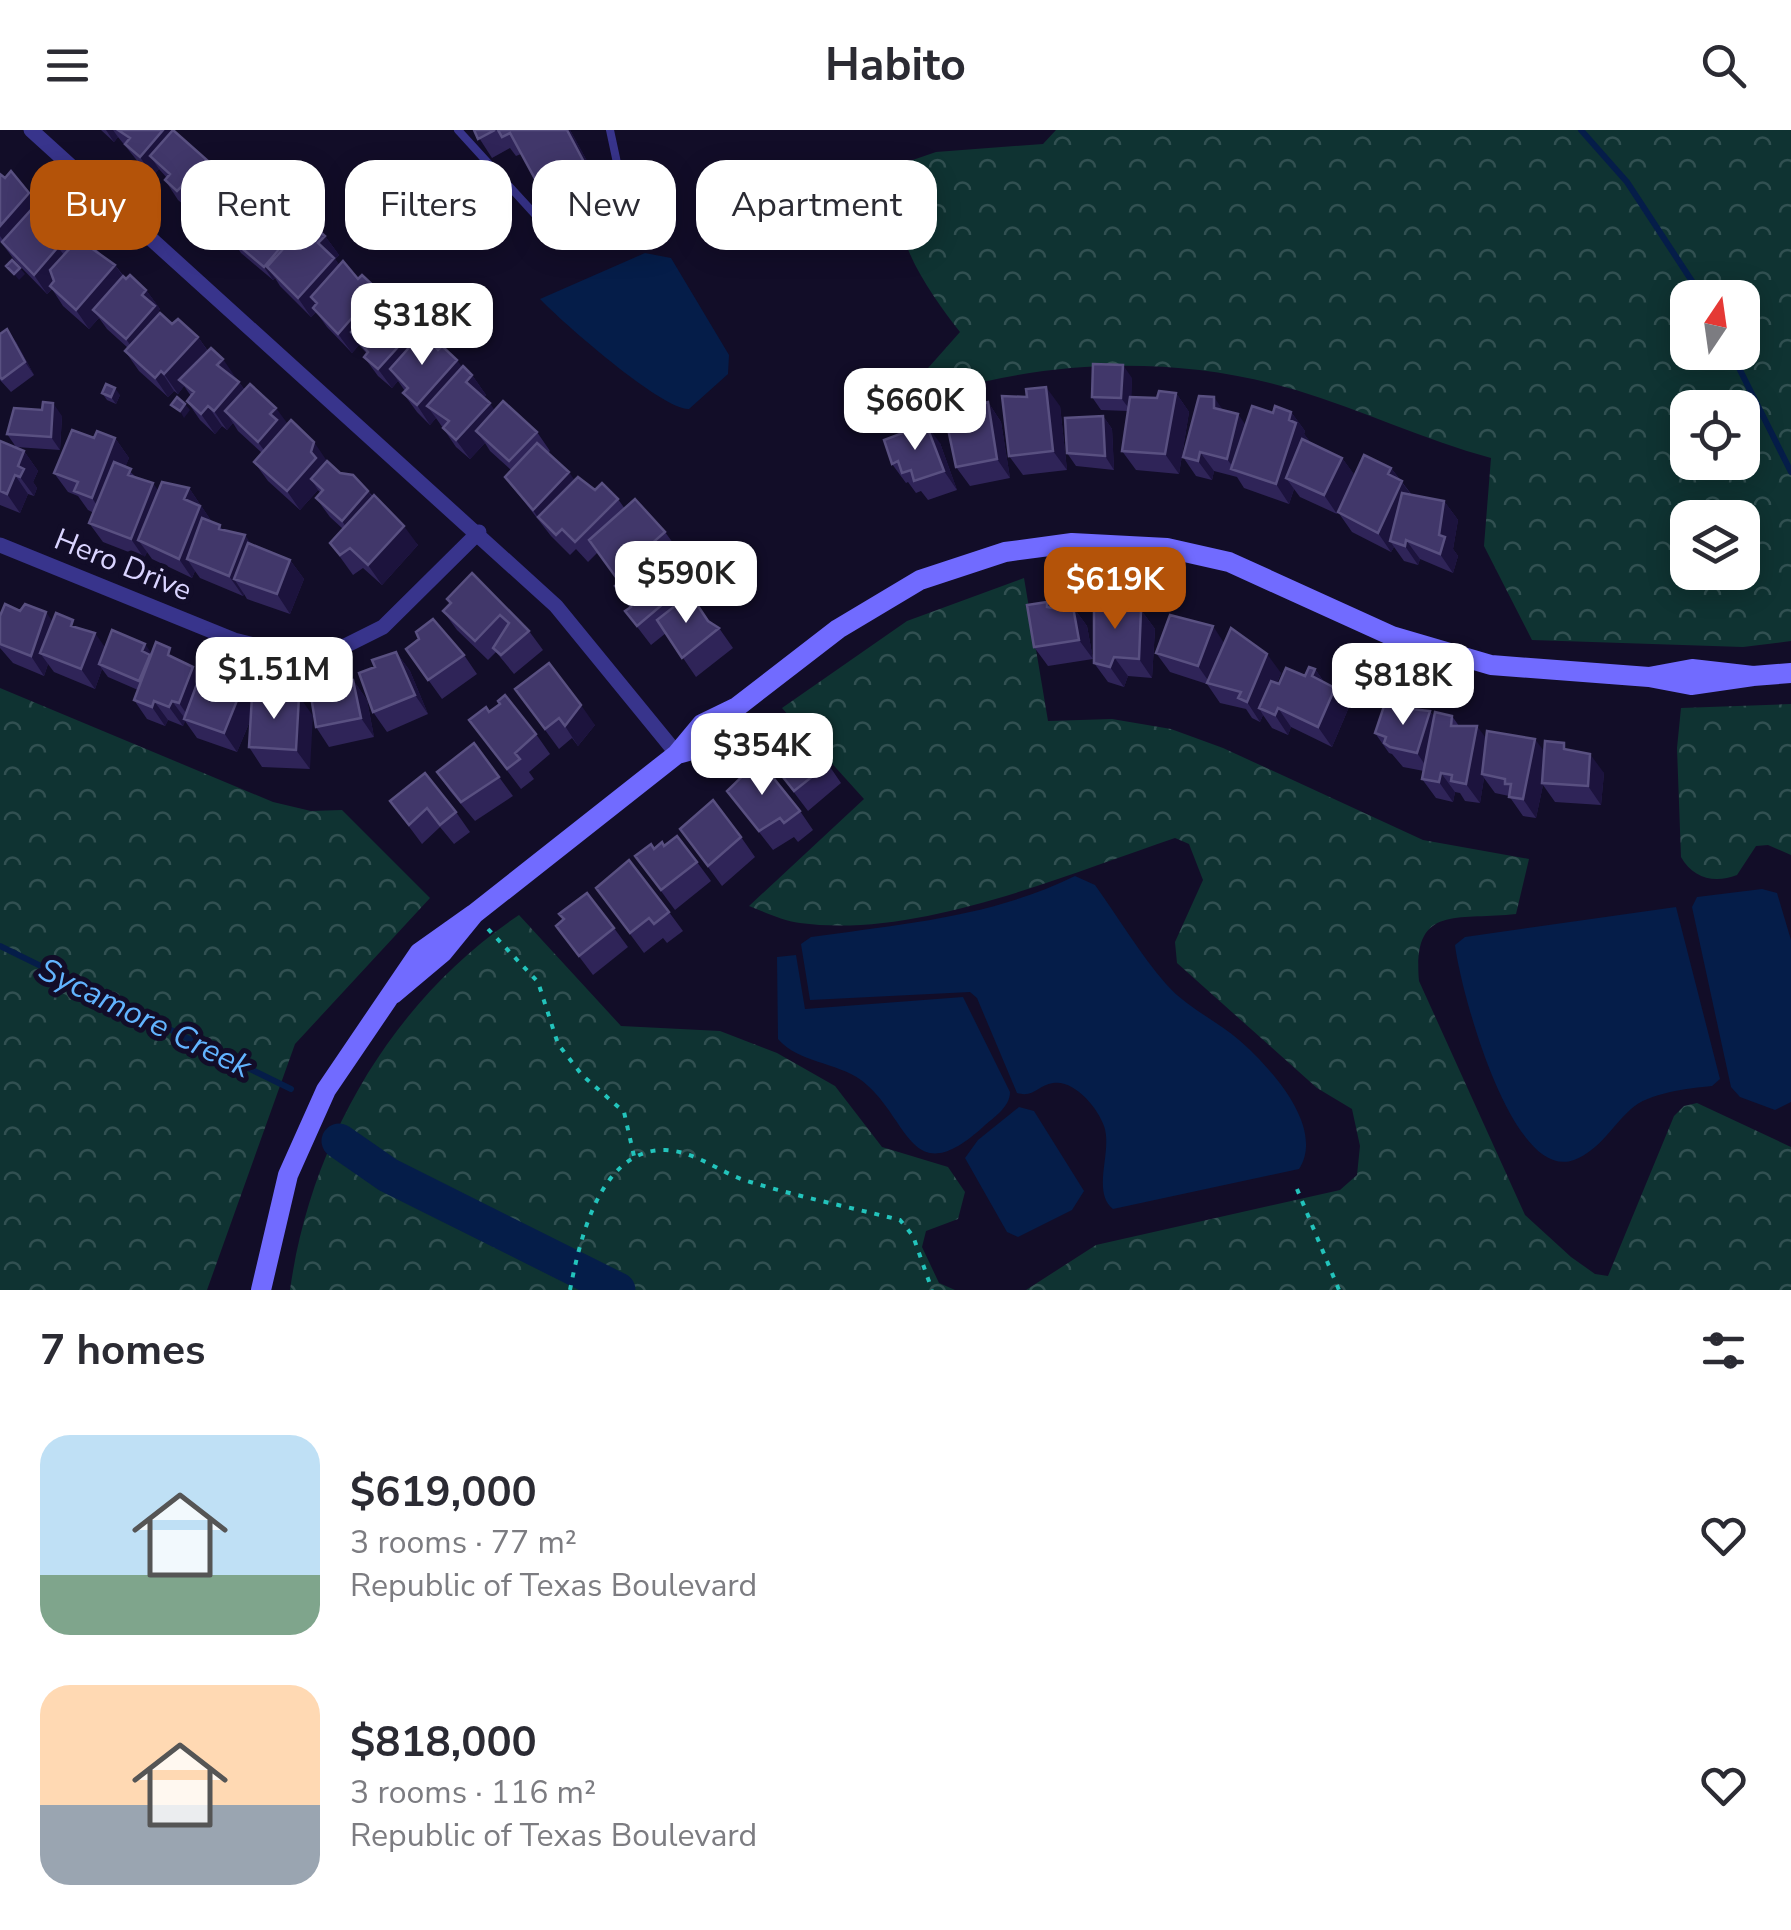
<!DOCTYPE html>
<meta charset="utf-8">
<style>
:root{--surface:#fff;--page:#f2f2f3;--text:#2b2b33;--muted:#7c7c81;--accent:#b45309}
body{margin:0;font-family:"Nunito Sans",sans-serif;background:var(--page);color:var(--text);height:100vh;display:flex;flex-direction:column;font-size:38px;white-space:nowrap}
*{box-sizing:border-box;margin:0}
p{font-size:32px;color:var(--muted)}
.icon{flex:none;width:55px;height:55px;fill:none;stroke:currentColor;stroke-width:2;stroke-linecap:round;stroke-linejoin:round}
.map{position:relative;height:1160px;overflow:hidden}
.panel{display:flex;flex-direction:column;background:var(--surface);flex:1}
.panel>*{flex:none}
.guide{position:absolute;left:30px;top:30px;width:1000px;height:90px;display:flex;gap:20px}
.needle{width:65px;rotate:13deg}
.buttons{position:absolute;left:1670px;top:150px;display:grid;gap:20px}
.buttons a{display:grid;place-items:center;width:90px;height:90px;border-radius:20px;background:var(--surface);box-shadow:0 5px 25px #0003;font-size:50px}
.price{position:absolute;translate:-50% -85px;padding:0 22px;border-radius:20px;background:#fff;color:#222;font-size:32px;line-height:65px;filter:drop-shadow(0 2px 5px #0008)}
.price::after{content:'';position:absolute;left:50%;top:60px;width:30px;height:22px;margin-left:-15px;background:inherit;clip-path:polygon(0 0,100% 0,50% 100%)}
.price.on{background:var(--accent);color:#fff}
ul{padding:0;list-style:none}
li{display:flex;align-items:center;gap:30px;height:250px;padding:0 40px}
li span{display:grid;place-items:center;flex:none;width:280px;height:200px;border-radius:30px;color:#555}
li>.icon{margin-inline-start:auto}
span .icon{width:120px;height:120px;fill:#fffc;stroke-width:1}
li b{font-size:42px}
h2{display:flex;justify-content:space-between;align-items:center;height:120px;padding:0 40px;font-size:42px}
.tag{padding:0 35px;border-radius:30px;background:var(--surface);box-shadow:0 5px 25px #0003;font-size:35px;line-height:90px}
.tag.on{background:var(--accent);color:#fff}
header{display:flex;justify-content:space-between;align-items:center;height:130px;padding:0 40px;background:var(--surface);font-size:45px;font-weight:700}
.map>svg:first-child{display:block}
.forest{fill:url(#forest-crowns);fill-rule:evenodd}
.water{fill:#051d49}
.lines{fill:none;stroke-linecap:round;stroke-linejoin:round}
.stream{stroke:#051d49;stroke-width:6}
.river{stroke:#051d49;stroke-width:35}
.path{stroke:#23c4bc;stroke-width:4;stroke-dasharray:5 8;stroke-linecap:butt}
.lane{stroke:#38348c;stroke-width:8}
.street{stroke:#38348c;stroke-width:15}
.secondary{stroke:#716bff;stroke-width:20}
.wall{fill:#2f2458}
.shaded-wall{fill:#1c133d}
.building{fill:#41376a;stroke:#595081;stroke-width:2.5}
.labels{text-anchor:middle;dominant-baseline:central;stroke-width:10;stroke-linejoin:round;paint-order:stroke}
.street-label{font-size:30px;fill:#dad4ff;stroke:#120d28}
.water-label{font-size:32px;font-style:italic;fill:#62b4ff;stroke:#120d28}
</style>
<header><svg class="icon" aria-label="menu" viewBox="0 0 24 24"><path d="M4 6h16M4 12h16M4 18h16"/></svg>Habito<svg class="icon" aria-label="search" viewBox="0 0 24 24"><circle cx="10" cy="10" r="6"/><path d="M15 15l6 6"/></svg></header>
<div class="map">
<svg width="1791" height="1160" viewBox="0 0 1791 1160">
<defs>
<pattern id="forest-crowns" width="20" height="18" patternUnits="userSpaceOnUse" patternTransform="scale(2.5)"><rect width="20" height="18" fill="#0f3332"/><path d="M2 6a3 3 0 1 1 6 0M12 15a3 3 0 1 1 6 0" fill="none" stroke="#315051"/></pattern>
</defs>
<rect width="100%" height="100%" fill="#120d28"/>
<path class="forest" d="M1056,0H1791V511L1743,517L1532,510L1484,416L1491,328C1424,310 1362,280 1296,260C1165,221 1016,230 890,281L960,202C924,156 877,89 907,32L936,22L1043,14ZM1688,168H1742V222H1688ZM1688,278H1742V332H1688ZM1688,388H1742V442H1688Z
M1024,448L1048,591L1112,589L1171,599L1223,618L1423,710L1529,729L1516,784C1457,791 1412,773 1419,851L1525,1085L1571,1127L1595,1144L1608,1146L1674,986L1684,976L1697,973L1791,1017V1160H1026L1096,1115L1340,1060L1357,1045L1360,1016L1352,979L1317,958L1177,833L1175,812L1203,750L1189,714L1175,708C1065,745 918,809 800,793C783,791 765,782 749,776L864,669L782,578L907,491Z
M0,558L273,672L311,681L342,680L430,768L295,914L207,1160H0Z
M1791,574V725L1768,715L1756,716L1737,745C1714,754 1693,748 1681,727L1677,618L1681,578Z
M519,785L621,896L720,901L777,923L835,956L882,1017L948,1037L965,1062L958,1089L926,1101L922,1117L939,1153L955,1160H290C311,1011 392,870 519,785Z"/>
<path class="water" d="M645,123L671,128L729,225L728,244L689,279C662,280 562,192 540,169Z
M1075,746L1095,755C1118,787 1140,824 1166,854C1187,878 1216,890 1239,910C1269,936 1326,997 1299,1039L1113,1079C1091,1061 1113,1021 1104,996C1098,978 1074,949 1053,953C1038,955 1034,968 1017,963L977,868L970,862L810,870L801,814L811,807C902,794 992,787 1075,746Z
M1762,759L1777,763L1791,810V972L1775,980L1740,967L1731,957L1692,777L1697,767Z
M1676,777L1720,949L1712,956C1689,958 1648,963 1631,979C1611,997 1600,1020 1574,1030C1511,1053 1460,857 1455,815L1465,807Z
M796,825L805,879L963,867L1010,962C1010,977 994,987 983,997C909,1064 910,987 861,950C836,932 799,933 778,909L777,827Z
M1019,977L1034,981L1084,1061L1072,1080L1018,1107L1007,1102L965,1028L978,1010Z"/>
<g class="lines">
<path class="stream" d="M1581,0L1627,52L1703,168
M1731,222L1791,342
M0,816L291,959"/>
<path class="river" d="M339,1011L388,1045L618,1160"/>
<path class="path" d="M488,799L538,852L558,914L582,945L624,982L634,1026
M1297,1059L1339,1160
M570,1160C580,1109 600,1019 665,1020C694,1021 718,1041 744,1050C795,1066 849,1077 900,1090L913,1106L932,1160"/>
<path class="lane" d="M458,0L541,91L564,101C634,76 623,63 610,0"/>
<path class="street" d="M31,0L556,476L677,624
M0,415L234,510L291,524L345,516L383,497L479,402"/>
<path class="secondary" d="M1753,546L1791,543
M737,577L838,499L920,450L1005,422L1072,413L1167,418L1229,432L1392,506L1491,535L1649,547L1691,555L1753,546L1692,539L1649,547
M474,784L677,624L702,594L737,577L699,618L677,624
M261,1160L288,1045L326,960L419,823L474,784L443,822L393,864"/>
</g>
<path class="wall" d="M101,0H173L208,31L222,50L244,70L254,84L288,113L325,106L339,125L335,129L339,135L391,178L383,187L411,215L438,220L462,237L472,245L486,265L483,268L495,281L537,302L550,321L548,323L575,351L595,360L618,369L625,379L665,402L679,421L661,437L666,444L684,456L710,492L719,498L733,518L696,547L666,503L651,515L625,481L630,477L620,453L598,422L588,432L576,419L570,425L551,406L505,347L511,340L490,321L485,313L470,329L456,317L436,288L430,295L417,282L403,263L405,261L398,251L392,258L378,246L364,227L367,224L359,215L352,223L327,197L316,182L311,187L280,156L275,148L273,150L241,123L235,114L232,117L206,93L194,76L190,80L178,70L165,50L167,48L159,39L153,46L139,33L118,7L114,12Z
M474,0H570L599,53L554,77L540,58L521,24L516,26L510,18L492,28Z
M0,44L42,82L37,88L48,97L82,105L105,128L115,135L126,149L146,160L160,179L158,181L161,184L172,194L198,207L208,221L236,248L244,259L288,294L340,343L368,361L418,415L382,455L363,438L353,445L330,413L343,399L330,387L316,368L321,363L318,360L300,380L268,351L254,332L262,323L238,301L233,293L227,300L222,296L215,304L200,290L187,271L191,266L184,256L178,264L174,261L168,267L139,241L125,221L128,218L107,199L99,188L89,199L63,176L52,159L47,164L16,132L0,111Z
M0,204L16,212L34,245L11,262L0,250Z
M1132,248L1131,267L1157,268L1176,263L1189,282L1179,344L1136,340L1122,321L1128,281L1101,280L1092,267Z
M102,263L120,265L116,274L107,270Z
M959,272L964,278L988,272L1001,292L1010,348L970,356L956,337Z
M1060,276L1067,340L1023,345L1009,326Z
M1223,281L1246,295L1273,283L1291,282L1305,301L1304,304L1310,312L1342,328L1355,346L1391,338L1412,365L1444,371L1458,390L1453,419L1458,426L1453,443L1420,429L1418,435L1404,431L1394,417L1391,422L1352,402L1338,382L1340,379L1337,384L1300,367L1294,359L1289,374L1244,358L1237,347L1214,341L1212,350L1196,346L1183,327Z
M62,286L60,320L16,317L7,304Z
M1103,286L1112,299L1114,340L1076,336L1067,323Z
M94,308H115L129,328L125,337L137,348L158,360L189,358L212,392L224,400L251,414L290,430L304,449L290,484L247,469L244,464L243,466L200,448L195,441L192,448L152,429L147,422L144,428L103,412L89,393L94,383L88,380L78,366L68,362L54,343Z
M0,311L24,321L38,341L33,352L37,358L34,366L28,364L20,383L0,375Z
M940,313L957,360L928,370L921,361L916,363L908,352L906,353L892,334Z
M472,443L529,501L543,520L514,544L496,522L488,530L457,500L443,481L451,473L447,469Z
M1047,472L1050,477L1058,479L1073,477L1087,496L1093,529L1048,536L1034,517Z
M1141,480L1155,499L1152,548L1128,546L1124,557L1108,552L1094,533L1122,481Z
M0,481L1,483L53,491L80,499L105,517L152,523L179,530L200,546L242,545L255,566H299L310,639L262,637L249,617L250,591L237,622L197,608L185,591L183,596L168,590L165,596L147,589L134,570L138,560L108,547L102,539L95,559L54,542L48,534L44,546L13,533L0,518Z
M419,509L464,525L477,544L442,569L406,519Z
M1224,513L1281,543L1277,553L1279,554L1305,546L1315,539L1324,552L1335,558L1349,577L1332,617L1291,597L1288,605L1272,598L1263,585L1260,592L1252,588L1246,579L1220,573L1207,554L1170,542L1156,523Z
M396,522L410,541L428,584L387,602L373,582L375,537Z
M353,550L367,570L374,607L329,617L316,597L324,552L328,557Z
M515,559L595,595L578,616L572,608L559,619Z
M1430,581L1434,587L1452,586L1459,596L1486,609L1544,621L1570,620L1604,643L1601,675L1555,672L1543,655L1536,688L1523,686L1509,666L1495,663L1484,648L1480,673L1465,671L1460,663L1455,662L1453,672L1436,668L1422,649L1424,641L1403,637L1392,624L1389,623L1375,603Z
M489,582L536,604L550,624L529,642L534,649L521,659L469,590Z
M771,632L828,634L841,653L808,681Z
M437,642L499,647L513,666L475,691L450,661Z
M727,661L800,681L813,700L798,712L794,707L773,720Z
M390,671L456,682L470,702L454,714L440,697L422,714Z
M680,699L741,707L755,727L722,756Z
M664,716L697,732L711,751L675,780L635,726Z
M596,758L669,782L683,801L667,813L663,808L644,823Z
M564,790L614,798L628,817L593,845L556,796Z"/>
<path class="shaded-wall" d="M106,0H113L118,7L114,12Z
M163,0H172L150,26L159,39L153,46L140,27Z
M567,0H570L599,53L585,34Z
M29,63L42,82L10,120L0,106V96Z
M244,70L257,89L232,110L235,114L232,117L218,98Z
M76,97L89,116L76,131L62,113Z
M325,106L339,125L335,129L348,147L311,167L319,179L313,178L316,182L311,187L298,168L318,113Z
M287,110L296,123L267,137L275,148L273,150L264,137Z
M58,117L72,136L47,164L34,145Z
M115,135L129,155L93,180L99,188L89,199L76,180Z
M20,138L25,144L19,150L14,144Z
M377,159L391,178L360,213L351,202L359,215L352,223L338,204Z
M146,160L160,179L158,181L169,196L140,229L126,209L142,165Z
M7,199L16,212L34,245L25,232Z
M198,207L211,226L179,250L184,256L178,264L164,244Z
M406,208L420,228L390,239L398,251L392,258L378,239Z
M223,229L236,248L231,255L217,235Z
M457,230L470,248L472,245L486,265L480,271L427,276L436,288L430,295L417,275Z
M1123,235L1132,248L1131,281L1121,268Z
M161,241L174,261L168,267L155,248Z
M239,252L252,271L225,281L233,293L227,300L214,281Z
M1046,257L1060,276L1067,340L1053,321Z
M115,258L120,265L116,274L111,267Z
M1176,263L1189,282L1179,344L1165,324Z
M1214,267L1227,286L1214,278Z
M988,272L1001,292L1010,348L997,329Z
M53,273L62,286L60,320L51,307Z
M490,273L503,293L476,301L485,313L470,329L456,310Z
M185,274L190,280L184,288L180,281Z
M208,276L222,296L215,304L201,284Z
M276,278L290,297L272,331L258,312L270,284Z
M1291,282L1305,301L1304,304L1310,312L1286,348L1294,359L1289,374L1276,354Z
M1238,284L1252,304L1235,340L1227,329Z
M1103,286L1112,299L1114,340L1105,326Z
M926,294L940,313L957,360L944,341Z
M115,308L129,328L105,387L92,368Z
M314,312L327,331L311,349L318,360L300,380L287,361L311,322Z
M24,321L38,341L33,352L37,358L34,366L20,347L18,336Z
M1200,322L1214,341L1212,350L1198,331Z
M1342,328L1356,347L1337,384L1324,365Z
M1391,338L1415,370L1390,411L1394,417L1391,422L1378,403L1388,344Z
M569,342L582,361L539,389L533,380Z
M15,345L28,364L20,383L7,364Z
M153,353L167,373L138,410L147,422L144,428L131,409Z
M189,358L214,395L187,429L195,441L192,448L179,429L184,369Z
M368,361L381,381L355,410L342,391Z
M1444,371L1458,390L1453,419L1458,426L1453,443L1440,424L1439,405Z
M404,396L418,415L382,455L368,435Z
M245,405L259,425L234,449L244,464L243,466L229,446Z
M1406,410L1420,429L1418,435L1405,416Z
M290,430L304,449L290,484L277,464Z
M1073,477L1087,496L1093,529L1079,510Z
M1141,480L1155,499L1152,548L1139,529Z
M46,482L60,502L40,523L48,534L44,546L31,526Z
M1213,496L1226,516L1212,556L1198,536Z
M95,503L109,523L99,534L102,539L95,559L81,539Z
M145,514L154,527L142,521Z
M396,522L410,541L428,584L415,565Z
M1267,524L1281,543L1265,581L1259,578L1263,585L1260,592L1247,572Z
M1114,527L1128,546L1124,557L1110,537Z
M193,537L207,556L193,593L179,573Z
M1315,539L1329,559L1312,546Z
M242,545L255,564L254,568L258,572L237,622L224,603Z
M353,550L367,570L374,607L361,588Z
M1335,558L1349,577L1332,617L1318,597Z
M299,566L313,586L310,639L296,620Z
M154,571L168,590L165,596L152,577Z
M172,571L186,590L183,596L169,577Z
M581,575L595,595L578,616L565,596Z
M1278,578L1291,597L1288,605L1275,585Z
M1430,581L1443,601L1430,642L1417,623Z
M1477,596L1491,615L1482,644L1484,648L1480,673L1466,654Z
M1535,609L1549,628L1542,653L1543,655L1536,688L1523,669Z
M1590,624L1604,643L1601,675L1588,656Z
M1441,643L1455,662L1453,672L1439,652Z"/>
<path class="building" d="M118,0H163L140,27L125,14L130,8Z
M173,0L208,31L177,61L165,50L170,44L150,26Z
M474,0H495L478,9Z
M498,0H567L585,34L540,58L510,3L502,7Z
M210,40L244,70L218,98L192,73L197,67L191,61Z
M11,41L29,63L0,96V44L5,48Z
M30,81L48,97L60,83L76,97L62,113L65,116L58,117L34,145L2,112Z
M254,84L287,110L264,137L232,110Z
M308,91L325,106L318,113L334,128L298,168L267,137Z
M83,104L97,117L94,120L115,135L76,180L50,156L54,151L50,140Z
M12,130L20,138L14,144L6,136Z
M343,131L358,149L362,145L377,159L338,204L313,178L317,173L311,167Z
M130,145L146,160L142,165L155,176L126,209L93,180L123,146L126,149Z
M373,178L406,208L378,239L364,227L368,222L351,202Z
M160,183L172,194L178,189L198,207L164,244L161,241L155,248L125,221Z
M7,199L25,232L2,249L0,247V204Z
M423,202L438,220L442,216L457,230L417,275L403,263L408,258L390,239Z
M211,218L223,229L217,235L239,252L214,281L208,276L201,284L187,271L194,262L179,250Z
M1093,234L1123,235L1121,268L1092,267Z
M463,236L472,245L466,252L490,273L456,310L443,298L449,291L427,276Z
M106,254L115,258L111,267L102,263Z
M250,254L276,278L270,284L277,290L258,312L225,281Z
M1046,257L1053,321L1009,326L1002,266L1027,267L1026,259Z
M1159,261L1176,263L1165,324L1122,321L1130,267L1157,268Z
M1199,266L1214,267V278L1238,284L1227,329L1200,322L1198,331L1183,327Z
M177,267L185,274L180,281L171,275Z
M503,271L537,302L509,331L476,301Z
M43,272L53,273L51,307L7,304L14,278L42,280Z
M959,272L961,278L988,272L997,329L956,337L943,275Z
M1252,276L1273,283L1275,276L1291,282L1289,290L1296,293L1276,354L1231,339Z
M1103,286L1105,326L1067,323L1065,288Z
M291,290L314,312L311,322L316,328L287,361L254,332Z
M926,294L944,341L914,351L911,340L902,343L898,331L892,334L884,310Z
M72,300L94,308L97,301L115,308L92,368L74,361L78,352L54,343Z
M1302,309L1342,328L1324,365L1286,348Z
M0,311L24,321L18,336L24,339L20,347L15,345L7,364L0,361Z
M537,313L569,342L533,380L505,347Z
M1364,325L1391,338L1388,344L1402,351L1378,403L1338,382Z
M327,331L340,343L353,345L368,361L342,391L316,368L323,360L311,349Z
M114,332L131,339L128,345L153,353L131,409L89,393Z
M578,347L595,360L602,353L618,369L575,412L562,399L556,405L538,387Z
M162,352L189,358L184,369L200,376L179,429L138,410Z
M1402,363L1444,371L1439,405L1445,407L1440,424L1406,410L1405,416L1390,411Z
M374,365L404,396L368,435L350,418L340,425L330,413Z
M635,369L665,402L615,446L589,410Z
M202,388L220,395L219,399L245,405L229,446L187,429Z
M248,413L290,430L277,464L234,449Z
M653,425L666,444L670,440L684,456L637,496L625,481L631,477L615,456Z
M472,443L529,501L501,525L493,518L509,493L500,485L475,511L443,481L451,473L447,469Z
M690,464L708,491L719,498L682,528L657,490Z
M1094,468L1115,470L1114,480L1128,481L1132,476L1141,480L1139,529L1114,527L1110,537L1094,533Z
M1047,472V477L1058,479L1073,477L1079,510L1034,517L1027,475Z
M5,474L20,481L25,474L46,482L31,526L0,514V486Z
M56,483L73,490L71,496L95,503L81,539L40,523Z
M1170,485L1213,496L1198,536L1156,523Z
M433,489L464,525L428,550L406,519L419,509L416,502Z
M1231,498L1267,524L1247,572L1238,568L1241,562L1207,553Z
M112,500L145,514L142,521L150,525L139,551L99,534Z
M156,512L170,518L168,525L193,537L179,573L172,571L169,577L154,571L152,577L134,570Z
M396,522L415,565L373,582L359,543L375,537L372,530Z
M549,533L581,575L565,596L559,588L545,599L515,559Z
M1309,537L1315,539L1312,546L1335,558L1318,597L1278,578L1275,585L1259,578L1271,551L1279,554L1286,538L1305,546Z
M221,538L242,545L239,552L244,553L224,603L184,589L202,540L218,546Z
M353,550L361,588L316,597L309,554L324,552L325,558Z
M505,565L536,604L515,623L520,629L507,639L469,590L486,577L489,582L500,574L498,571Z
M252,566H299L296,620L249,617Z
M1384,576L1430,581L1417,623L1390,617L1384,613L1386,607L1375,603Z
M1435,582L1452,586L1451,596H1477L1466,654L1451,651L1452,645L1441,643L1439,652L1422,649Z
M1487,601L1535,609L1523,669L1509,667L1511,654H1505V649L1482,644Z
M803,603L828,634L794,661L771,632Z
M1545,611L1564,613V619L1590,624L1588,656L1542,653Z
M474,613L499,647L461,672L437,642Z
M759,630L800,681L784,693L780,688L759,701L727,661Z
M425,643L456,682L440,695L427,678L409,695L390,671Z
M713,670L741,707L708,736L680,699Z
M677,706L697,732L661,760L635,726L651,714L654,719L662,712L664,716Z
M629,730L669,782L654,794L649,788L630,803L596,758Z
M587,763L614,798L579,826L556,796L564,789L559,784Z"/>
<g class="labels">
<g class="street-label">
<text transform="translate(123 435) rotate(22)">Hero Drive</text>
</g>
<g class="water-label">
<text transform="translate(145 888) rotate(26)">Sycamore Creek</text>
</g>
</g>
</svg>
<div class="buttons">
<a><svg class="needle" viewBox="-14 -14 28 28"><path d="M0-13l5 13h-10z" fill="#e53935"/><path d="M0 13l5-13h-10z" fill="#7c7c81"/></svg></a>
<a><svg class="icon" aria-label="locate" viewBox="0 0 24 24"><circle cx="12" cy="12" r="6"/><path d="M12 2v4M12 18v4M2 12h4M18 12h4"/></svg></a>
<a><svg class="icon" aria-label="layers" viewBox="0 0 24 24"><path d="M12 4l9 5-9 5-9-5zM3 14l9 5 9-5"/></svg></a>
</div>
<b class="price" style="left:422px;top:238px">$318K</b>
<b class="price" style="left:915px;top:323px">$660K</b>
<b class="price" style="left:686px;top:496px">$590K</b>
<b class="price on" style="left:1115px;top:502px">$619K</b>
<b class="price" style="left:274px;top:592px">$1.51M</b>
<b class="price" style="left:1403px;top:598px">$818K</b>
<b class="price" style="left:762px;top:668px">$354K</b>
<div class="guide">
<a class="tag on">Buy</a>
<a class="tag">Rent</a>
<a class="tag">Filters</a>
<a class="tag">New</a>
<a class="tag">Apartment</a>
</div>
</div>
<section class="panel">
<h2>7 homes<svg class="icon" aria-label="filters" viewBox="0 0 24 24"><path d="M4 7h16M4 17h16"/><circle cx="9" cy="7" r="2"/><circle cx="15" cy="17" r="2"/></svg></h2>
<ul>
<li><span style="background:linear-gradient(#bfe0f5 70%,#7fa58c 0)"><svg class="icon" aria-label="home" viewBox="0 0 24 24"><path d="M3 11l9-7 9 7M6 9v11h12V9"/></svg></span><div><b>$619,000</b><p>3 rooms · 77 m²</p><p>Republic of Texas Boulevard</p></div><svg class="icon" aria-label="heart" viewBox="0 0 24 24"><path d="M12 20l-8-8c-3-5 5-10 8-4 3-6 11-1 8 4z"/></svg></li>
<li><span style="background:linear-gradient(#ffd9b3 60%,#9aa5b1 0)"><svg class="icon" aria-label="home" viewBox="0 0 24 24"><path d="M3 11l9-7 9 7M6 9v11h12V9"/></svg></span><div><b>$818,000</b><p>3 rooms · 116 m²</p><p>Republic of Texas Boulevard</p></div><svg class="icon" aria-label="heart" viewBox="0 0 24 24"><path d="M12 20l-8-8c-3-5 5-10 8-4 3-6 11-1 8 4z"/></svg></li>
</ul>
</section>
